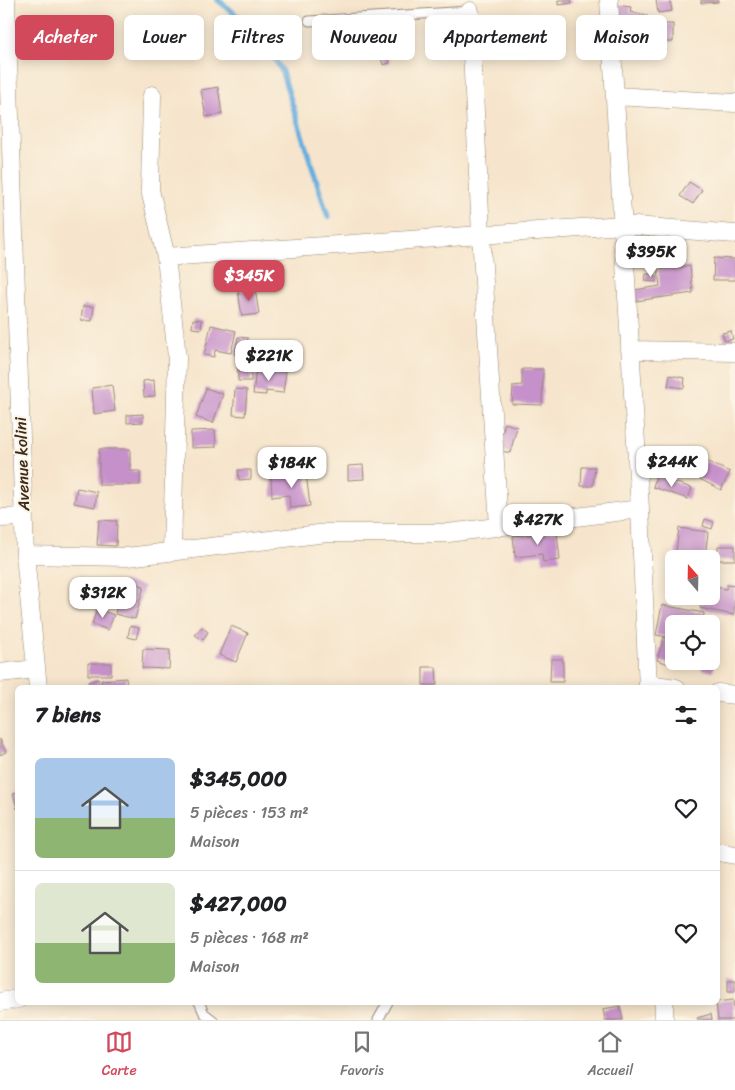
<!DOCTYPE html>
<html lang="fr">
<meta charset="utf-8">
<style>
:root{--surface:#fff;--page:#f6f6f6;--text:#202124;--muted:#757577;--line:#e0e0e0;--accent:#d1495b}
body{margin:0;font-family:Sriracha,sans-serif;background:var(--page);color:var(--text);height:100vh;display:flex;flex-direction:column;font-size:19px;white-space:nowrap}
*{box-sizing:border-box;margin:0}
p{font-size:16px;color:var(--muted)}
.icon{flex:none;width:28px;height:28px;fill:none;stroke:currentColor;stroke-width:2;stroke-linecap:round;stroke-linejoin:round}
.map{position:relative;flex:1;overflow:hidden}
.details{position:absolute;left:15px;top:685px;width:705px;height:320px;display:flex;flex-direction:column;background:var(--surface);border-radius:8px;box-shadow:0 2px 12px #0003}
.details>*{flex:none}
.top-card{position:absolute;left:15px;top:15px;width:705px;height:45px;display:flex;gap:10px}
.needle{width:32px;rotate:340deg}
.fabs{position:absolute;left:665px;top:550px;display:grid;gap:10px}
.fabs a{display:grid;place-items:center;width:55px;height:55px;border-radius:8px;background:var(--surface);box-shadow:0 2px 12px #0003;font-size:25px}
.price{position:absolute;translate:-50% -42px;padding:0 11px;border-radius:10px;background:#fff;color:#222;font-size:16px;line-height:32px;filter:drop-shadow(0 1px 2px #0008)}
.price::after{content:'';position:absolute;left:50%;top:30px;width:15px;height:11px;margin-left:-8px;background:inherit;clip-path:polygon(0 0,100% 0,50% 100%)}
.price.current{background:var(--accent);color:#fff}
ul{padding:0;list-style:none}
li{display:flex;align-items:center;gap:15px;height:125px;padding:0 20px}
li+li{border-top:1px solid var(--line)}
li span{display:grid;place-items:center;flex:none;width:140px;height:100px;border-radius:8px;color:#555}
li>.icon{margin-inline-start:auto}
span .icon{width:60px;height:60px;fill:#fffc;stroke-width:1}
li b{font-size:21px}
h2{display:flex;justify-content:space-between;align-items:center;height:60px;padding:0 20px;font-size:21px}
.tag{padding:0 18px;border-radius:8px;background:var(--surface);box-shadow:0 2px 12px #0003;font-size:18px;line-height:45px}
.tag.current{background:var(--accent);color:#fff}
.menu{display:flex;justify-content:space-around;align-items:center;height:70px;border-top:1px solid var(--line);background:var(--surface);font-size:14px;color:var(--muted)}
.menu a{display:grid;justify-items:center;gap:2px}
.menu .current{color:var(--accent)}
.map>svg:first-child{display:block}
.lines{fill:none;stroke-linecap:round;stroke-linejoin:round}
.stream{stroke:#67aede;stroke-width:5.5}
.building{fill:#c690cb}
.lane-casing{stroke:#988875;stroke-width:11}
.street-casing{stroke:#988875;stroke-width:19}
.lane{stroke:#fff;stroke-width:9}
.street{stroke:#fff;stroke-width:18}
.labels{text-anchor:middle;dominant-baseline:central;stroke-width:4;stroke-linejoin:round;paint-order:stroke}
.street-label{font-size:16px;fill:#3b2a1e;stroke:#fcf5e5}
</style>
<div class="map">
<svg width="735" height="1020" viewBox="0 0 735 1020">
<rect width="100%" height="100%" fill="#fcf5e5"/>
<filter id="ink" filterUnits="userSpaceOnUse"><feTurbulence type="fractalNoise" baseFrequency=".02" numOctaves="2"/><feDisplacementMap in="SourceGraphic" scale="10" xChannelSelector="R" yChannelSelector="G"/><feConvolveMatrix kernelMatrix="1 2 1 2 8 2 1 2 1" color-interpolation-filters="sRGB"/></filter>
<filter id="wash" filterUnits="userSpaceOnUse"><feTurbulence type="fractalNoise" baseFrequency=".0096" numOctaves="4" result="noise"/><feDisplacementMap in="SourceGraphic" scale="20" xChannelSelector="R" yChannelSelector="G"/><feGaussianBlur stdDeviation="1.12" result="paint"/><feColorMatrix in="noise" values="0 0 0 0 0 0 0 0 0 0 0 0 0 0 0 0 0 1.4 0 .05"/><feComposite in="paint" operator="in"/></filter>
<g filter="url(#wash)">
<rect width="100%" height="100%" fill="#f6e5cc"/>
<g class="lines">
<path class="stream" d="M218,0L257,32L281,69L328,217"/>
</g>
<g id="blocks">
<path class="building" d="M558,0H571L572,3L558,5Z
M656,0H670L672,11L658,13Z
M701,0H718V2L701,3Z
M616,5L631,7L630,12L647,15L644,37L612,33Z
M662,24H673V42H663Z
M362,25H373L374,41L344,42L343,26H351V34L362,33Z
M550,36L551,52L530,54L529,37Z
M387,53L390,63L383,65L380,55Z
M218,87L222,114L206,117L201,90Z
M689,182L702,190L693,204L680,196Z
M714,258L735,259V280H713Z
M690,266L693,293L636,301L634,290L660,286L658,270Z
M646,274L656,275V282L645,281Z
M255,288L259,314L242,316L238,291Z
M83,306L94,307L92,321L81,320Z
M193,319L202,320L201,329L192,328Z
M211,325L236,331L231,353L215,350L214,357L204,355Z
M731,331L733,339L725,341L722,333Z
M238,337L248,338L245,356L235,355Z
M238,366L251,367V381H238Z
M256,369L286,372L283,393L266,391V395L253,394Z
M522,369H543L542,405L512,404L513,386L522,385Z
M670,375L685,378L684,388L668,386Z
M154,380L155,396L144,397L143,381Z
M112,385L115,411L94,414L92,388Z
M206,388L223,394L213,423L196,417Z
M235,389L247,390L245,416L233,415Z
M143,414V422L127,423V415Z
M505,423L517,427L510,453L498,450Z
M215,430L216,447L191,448V431Z
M99,449H130V471H140V485H99Z
M706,461L730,472L721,490L698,478Z
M363,465L364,479L348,480V466Z
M582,467H595L593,486H581Z
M238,470H251V479L239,480Z
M306,473L310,506L290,508L289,495L272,497L271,476Z
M656,476L692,488L688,499L653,487Z
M77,488L97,492L95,507L74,503Z
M705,519L714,522L712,529L703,526Z
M99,520L117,521L116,546L97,545Z
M679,528L708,532L705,558L693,556L692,559H675Z
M557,532L560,560L543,562L542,554L515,557L513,536Z
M718,546H735V560H717Z
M122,581L144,586L135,619L115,614Z
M727,585L735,586L734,615L700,608L703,596H711V586L726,589Z
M662,605L704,613L703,621L692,619L691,624H674V631H669L668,637L656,635Z
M97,609L114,615L108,630L92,624Z
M130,626L139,628L136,639L128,637Z
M231,626L248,633L236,662L219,655Z
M202,627L208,632L203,640L195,635Z
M664,637L674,640V661H676L675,666L657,660Z
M711,647L718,649L713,672L701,669L703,661H711Z
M143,649L170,650L169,669L142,668Z
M551,659H563V682H550Z
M88,663H111V675H88Z
M423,667H436L437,685H423Z
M126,678L127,688H102L101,680Z
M98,679L100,687L89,688L88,682Z
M0,739L6,752L0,755Z
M18,792V808L17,809L13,793Z
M728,980H735V992H728Z
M733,1000L735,1020H718L716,1002Z
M620,1006L623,1020H605L603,1009Z
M711,1014L712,1020H698L697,1018Z"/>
</g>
</g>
<g filter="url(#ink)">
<use href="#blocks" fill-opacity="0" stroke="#988875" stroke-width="1"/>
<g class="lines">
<defs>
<path id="lane" d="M309,21L470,11
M199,1002L204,1013L213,1020
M378,1020L388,1002"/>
<path id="street" d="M6,0L25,555L38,688
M609,0L640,509L648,688
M470,11L481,234L499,527
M152,95L150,190L166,257L177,357L172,551
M615,96L735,103
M166,257L623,225L735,234
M630,350L735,352
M0,518L24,517
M25,555L127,557L327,533H448L640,509
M0,673L36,669
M648,684L676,688
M718,693L735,695
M718,852L735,855
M0,1002L18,999
M664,1002V1020"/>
</defs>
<use href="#lane" class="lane-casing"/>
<use href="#street" class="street-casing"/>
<use href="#lane" class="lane"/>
<use href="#street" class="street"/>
</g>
</g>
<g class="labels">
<g class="street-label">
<text transform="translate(22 464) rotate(-92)">Avenue kolini</text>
</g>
</g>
</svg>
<div class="fabs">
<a><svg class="needle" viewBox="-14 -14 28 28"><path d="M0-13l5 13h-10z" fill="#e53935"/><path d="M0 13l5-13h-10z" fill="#757577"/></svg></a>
<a><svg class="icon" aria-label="locate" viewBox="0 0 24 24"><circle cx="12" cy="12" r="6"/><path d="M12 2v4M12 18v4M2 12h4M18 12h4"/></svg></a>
</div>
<b class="price" style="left:651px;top:278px">$395K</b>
<b class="price current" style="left:249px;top:302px">$345K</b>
<b class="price" style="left:269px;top:382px">$221K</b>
<b class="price" style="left:672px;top:488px">$244K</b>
<b class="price" style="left:292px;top:489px">$184K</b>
<b class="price" style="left:538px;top:546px">$427K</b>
<b class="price" style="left:103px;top:619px">$312K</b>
<div class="top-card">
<a class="tag current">Acheter</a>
<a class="tag">Louer</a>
<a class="tag">Filtres</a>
<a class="tag">Nouveau</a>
<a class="tag">Appartement</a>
<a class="tag">Maison</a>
</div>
<section class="details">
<h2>7 biens<svg class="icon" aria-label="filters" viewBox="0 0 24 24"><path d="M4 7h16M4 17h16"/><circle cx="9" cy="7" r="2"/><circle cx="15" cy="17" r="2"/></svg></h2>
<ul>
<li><span style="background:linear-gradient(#a9c7e8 60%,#8fb573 0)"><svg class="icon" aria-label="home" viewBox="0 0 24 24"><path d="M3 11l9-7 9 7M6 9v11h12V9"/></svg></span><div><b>$345,000</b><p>5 pièces · 153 m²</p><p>Maison</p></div><svg class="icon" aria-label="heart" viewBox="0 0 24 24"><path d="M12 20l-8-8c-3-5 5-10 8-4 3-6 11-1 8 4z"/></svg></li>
<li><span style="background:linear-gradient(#dfe7d0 60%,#8fb573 0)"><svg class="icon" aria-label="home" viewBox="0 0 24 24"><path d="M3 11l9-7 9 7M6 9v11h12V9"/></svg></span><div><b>$427,000</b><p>5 pièces · 168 m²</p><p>Maison</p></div><svg class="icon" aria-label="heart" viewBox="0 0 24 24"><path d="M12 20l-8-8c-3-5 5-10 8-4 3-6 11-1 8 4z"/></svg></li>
</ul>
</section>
</div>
<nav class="menu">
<a class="current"><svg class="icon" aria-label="map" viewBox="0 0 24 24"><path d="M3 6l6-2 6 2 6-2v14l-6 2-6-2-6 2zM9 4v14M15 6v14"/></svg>Carte</a>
<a><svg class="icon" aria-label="saved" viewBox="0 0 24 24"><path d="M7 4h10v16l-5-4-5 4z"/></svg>Favoris</a>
<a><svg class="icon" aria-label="home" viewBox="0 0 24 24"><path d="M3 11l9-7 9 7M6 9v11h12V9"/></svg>Accueil</a>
</nav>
